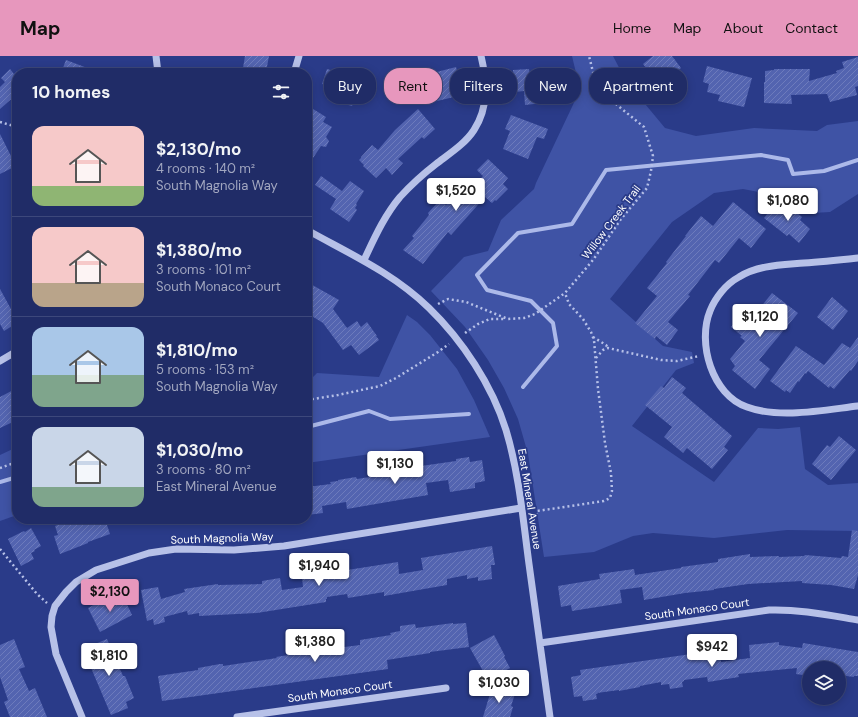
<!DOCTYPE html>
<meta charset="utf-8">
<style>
:root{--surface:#202c67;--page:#2d3870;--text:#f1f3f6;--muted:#a2a7c0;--line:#3d487b;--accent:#e797bd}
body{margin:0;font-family:"DM Sans",sans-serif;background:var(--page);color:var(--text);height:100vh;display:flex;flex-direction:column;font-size:15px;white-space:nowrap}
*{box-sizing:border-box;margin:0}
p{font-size:13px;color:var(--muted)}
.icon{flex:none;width:22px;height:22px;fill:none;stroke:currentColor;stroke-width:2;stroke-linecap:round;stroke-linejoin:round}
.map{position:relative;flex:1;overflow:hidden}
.details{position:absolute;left:12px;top:12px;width:300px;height:456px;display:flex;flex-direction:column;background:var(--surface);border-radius:16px;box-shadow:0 2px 10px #0003,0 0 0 1px var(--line)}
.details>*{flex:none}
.hud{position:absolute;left:324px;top:12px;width:380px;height:36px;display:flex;gap:8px}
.controls{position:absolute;left:802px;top:605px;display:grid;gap:8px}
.controls a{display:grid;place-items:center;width:44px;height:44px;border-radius:50%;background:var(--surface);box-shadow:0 2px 10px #0003,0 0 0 1px var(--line);font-size:20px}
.price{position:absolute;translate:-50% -34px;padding:0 9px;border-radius:4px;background:#fff;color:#222;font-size:13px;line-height:26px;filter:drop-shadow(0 1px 2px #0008)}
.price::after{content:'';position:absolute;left:50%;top:24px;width:12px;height:9px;margin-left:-6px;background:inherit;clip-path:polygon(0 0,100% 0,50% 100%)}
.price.current{background:var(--accent);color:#111}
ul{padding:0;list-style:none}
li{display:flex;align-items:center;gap:12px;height:100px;padding:0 20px}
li+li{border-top:1px solid var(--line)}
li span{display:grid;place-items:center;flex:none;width:112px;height:80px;border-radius:12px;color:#555}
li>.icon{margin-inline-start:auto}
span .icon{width:48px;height:48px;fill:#fffc;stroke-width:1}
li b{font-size:17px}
h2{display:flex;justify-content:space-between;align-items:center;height:48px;padding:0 20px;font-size:17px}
.tag{padding:0 14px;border-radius:16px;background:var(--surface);box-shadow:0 2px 10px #0003,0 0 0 1px var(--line);font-size:14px;line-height:36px}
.tag.current{background:var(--accent);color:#111}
header{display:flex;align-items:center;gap:24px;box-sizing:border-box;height:56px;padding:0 20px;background:var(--accent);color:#111}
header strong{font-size:19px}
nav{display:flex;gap:22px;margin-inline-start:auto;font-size:14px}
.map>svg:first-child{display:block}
.grass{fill:#3f53a5}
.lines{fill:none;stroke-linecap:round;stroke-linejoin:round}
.stream{stroke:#acb9e9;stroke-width:4}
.building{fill:url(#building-hatch)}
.path{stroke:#b7c1e8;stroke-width:2.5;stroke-dasharray:2 3;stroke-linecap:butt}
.minor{stroke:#b7c1e8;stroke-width:7}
.labels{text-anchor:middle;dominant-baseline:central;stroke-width:3.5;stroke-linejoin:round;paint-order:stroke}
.street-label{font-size:11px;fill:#fff;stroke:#2a3b89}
</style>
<header>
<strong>Map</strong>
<nav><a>Home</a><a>Map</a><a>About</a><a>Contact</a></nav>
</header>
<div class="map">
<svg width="858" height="661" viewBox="0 0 858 661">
<defs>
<pattern id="building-hatch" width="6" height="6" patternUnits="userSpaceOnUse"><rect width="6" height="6" fill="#5364b0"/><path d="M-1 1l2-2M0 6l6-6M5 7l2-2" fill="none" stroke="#6d7bbc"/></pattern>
</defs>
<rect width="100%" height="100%" fill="#2a3b89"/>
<path class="grass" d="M572,0H613L626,25L665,72L696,80L754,72L817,75L827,69L858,65V138L830,156L813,157L795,143L743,133L714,137L672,166L610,243L663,290L692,296L694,307L676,314L632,370L714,426L758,372L778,373L800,371L805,413L828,429L858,427V475L787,474L714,482L653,477L633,480L594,496L544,501L528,398L518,363L504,332L488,304L465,271L431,235L464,201L488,195L501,164L534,133L536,127L580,34Z
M407,259L417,266L430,279L457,313L474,344L490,381L307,407V325L311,323L317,317L379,321Z
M17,391V459L0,465V399Z"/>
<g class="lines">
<path class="stream" d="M523,331L557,290L553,267L531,245L487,234L477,219L518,177L572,168L606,114L761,99L788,104L793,118L824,115L858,104
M307,369L311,370L369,355L390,363L469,358
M0,426L17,421"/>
</g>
<path class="building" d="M245,0H269L266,16L243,12Z
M653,0H672L681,12L674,18L675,19L662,29L656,22L655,23L643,8Z
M858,1V30L855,31L857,39L830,46L827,38L791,39L792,48L764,47V26H765V15L774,14V13H810L809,25L837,17L836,15L844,12L842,6Z
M66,4L98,16V17H61Z
M707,10L752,22L744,51L718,45L720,39L707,36L709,28L703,26Z
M456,11L460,26L451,28L452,36L462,39L429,47L423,26L431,24L429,18Z
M10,13L14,18L17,15V38L0,53V31L5,26L1,22Z
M327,13L360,23L352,50L327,43L331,30L322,28Z
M529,13L530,20L541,19L542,26L550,25L551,42H543V47L525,49L524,35L515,36L513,14Z
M313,53L326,61L323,66L332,71L326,81L329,85L326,91L321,90L307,111V64Z
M418,53L435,73L424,83L422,81L398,103L403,107L392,119L386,112L376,122L363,110L364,109L359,104L361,102V101L372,89L378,94L395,74Z
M511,59L548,73L544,83L537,81L528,103L503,93L510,75L505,73Z
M0,78L16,110L0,118Z
M488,103L508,122L503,128L508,133L496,145L495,144L492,147L485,141L451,179L448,176L423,208L403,194L414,182L412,180L429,159L428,157L440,144L446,149L450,145L454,148L462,139L463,141L483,120L477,114Z
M321,120L342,135L350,125L364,135L356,148L357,149L355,152L357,154L349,166L330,153L336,143L315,129Z
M783,145L802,161L800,164L810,173L799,187L789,178L787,180L764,162L772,152L776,155Z
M733,146L766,173L751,192L739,182L719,207L715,204L688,239L690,240L668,266L678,274L667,289L656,280L655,283L635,267L657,240L647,232L667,207L666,206L686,180H685L701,160L713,170Z
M307,226L339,244L333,253L347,272L357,265L361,271L367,266L377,280H376L379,284L359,299L351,289L343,294L323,267L307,257Z
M0,233L17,264V267L4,275L0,268Z
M772,237L798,257L759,304L770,313L755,333L732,314L735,310L730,303L745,285L740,281L742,280L731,271L745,255L752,262Z
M832,241L848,255L833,274L817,261Z
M858,281V305L851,315L850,314L834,333L830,330L829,332L808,315L806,318L805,317L799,326L798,325L790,337L786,334L785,336L770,325L796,290L824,309L842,287L850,292Z
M672,321L686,332L682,337L732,380L724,391L728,394L712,413L687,392L683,397L664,381L672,371L645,349L661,330L664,332Z
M17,332V364L0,372V341Z
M839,380L856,394L831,424L812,408L827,389L830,391Z
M469,401L470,406L482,404L485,425L475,427V432L450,436L448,424L426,427L428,439L347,453L346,446L322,450L323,457L307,459V431L331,428L330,426L338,425V424L356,421L357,423L407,415V412L456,405V403Z
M74,463H105L110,478L88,486V487L60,498L54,480L58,479L55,470Z
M31,472L41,490L34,494L35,495L31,497L34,503L21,510L8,483L24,475L25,476Z
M852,474L858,475V519L854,533L831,529L802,527V525L748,528L714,533V534L685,537L644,544L642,531L620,534L622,547L572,555L571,549L561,551L558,530L600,523L599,518L634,513L635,519L681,512V511L718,506V503L750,498V501L779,500V501L804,500L805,499L841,502L842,500L848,501Z
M492,490L495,509H491L492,523L478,525V521L467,523V519L447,523V529L384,540V536L348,542L347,538L327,541V543H326V546L257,557L199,560V557L188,559L187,555L164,561L165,566L154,569L153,563L147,565L141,534L158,531L161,543L185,536L184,533L218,528V529L262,528V525L280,522L282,534L303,531L302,521L373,510L398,506L399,518L423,514L421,502Z
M123,540L132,559L100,576L88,552L107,542L109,547Z
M453,567V568L466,567L469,591L430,596V597L387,604L388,613L162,645L158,620L198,614V612L220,608H223V610L277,602L276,601L301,597V599L324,596V592L337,590V592L360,589V584L391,579L390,577L400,575V570L415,568L416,572Z
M494,579L505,600L504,601L510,612L488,624L470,592Z
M14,583L25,611L19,613L29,635L35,632L47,661H10L4,646L8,644L0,621V589Z
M107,583L123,620H125L134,642L126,646L128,652L111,659L83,593Z
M779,586V589L802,592L803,587L858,596V620H854V621L839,619V612H809V620L796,618L797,612L738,618L739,621L708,626L707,621L684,624V625L682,626L683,631L670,633L669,628L661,629V626L640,630V631L619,635V634L597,637L598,638H596L597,643L583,645L582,640L574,641L571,621L581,619L580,614L719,594L721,606L750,602L749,589Z
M492,631L515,638L511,650L513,651L510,661H483Z"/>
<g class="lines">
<path class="path" d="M0,66L17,71
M438,248L448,243L466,246L508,263L524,262L535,258L565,237L593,204L621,163L647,132L651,115L653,100L644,71L606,40L593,16L589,0
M465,277L478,268L490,263H506
M593,281L606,289L608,292
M596,302L603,294L608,292L661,304L677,305L699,300
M307,344L338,339L380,330L396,322L438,296L449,288
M0,412L17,406
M533,462L536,461L537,455L604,445L610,442L612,435L611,417L605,387L598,333L594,284L591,276L583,263L569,248L565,237
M0,493L37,538L47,547"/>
<path class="minor" d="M156,0L158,17
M294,17L299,0
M307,174C350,198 393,217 429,252C462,284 492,329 506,374C519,417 523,463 529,508C536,559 543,610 550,661
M858,202C840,204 822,206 804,207C782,209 758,209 739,221C726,228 715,242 710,255C697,287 712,339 747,351C779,363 824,354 858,350
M364,204C374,183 384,160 400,141C411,129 423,118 436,108C449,98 465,88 474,74C489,51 487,25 481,0
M0,305L17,295
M540,587L769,554C799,553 828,559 858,564
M82,661L56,598L51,571L52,560L55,550L66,536L76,526L96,514L149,497L176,493L234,494L284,490L521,452
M237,661L446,632"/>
</g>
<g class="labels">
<g class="street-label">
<text transform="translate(611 166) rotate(-53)">Willow Creek Trail</text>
<text transform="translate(530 443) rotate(81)">East Mineral Avenue</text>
<text transform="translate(222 482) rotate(-2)">South Magnolia Way</text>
<text transform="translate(697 553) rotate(-8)">South Monaco Court</text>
<text transform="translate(340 635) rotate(-8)">South Monaco Court</text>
</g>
</g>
</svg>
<div class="controls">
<a><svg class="icon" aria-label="layers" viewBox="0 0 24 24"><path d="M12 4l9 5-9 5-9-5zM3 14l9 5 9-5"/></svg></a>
</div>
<b class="price" style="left:456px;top:156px">$1,520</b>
<b class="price" style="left:788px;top:166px">$1,080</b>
<b class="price" style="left:760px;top:282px">$1,120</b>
<b class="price" style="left:395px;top:429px">$1,130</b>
<b class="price" style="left:319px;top:531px">$1,940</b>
<b class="price current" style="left:110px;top:557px">$2,130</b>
<b class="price" style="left:315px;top:607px">$1,380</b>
<b class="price" style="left:712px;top:612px">$942</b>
<b class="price" style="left:109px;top:621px">$1,810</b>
<b class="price" style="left:499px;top:648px">$1,030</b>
<div class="hud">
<a class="tag">Buy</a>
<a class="tag current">Rent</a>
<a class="tag">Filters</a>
<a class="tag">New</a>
<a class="tag">Apartment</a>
</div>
<section class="details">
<h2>10 homes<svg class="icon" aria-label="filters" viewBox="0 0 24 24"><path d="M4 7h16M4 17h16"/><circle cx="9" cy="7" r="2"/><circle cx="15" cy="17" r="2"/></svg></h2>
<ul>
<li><span style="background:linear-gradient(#f6c9c9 75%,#8fb573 0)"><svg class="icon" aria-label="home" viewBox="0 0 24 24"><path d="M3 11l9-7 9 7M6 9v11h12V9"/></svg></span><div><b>$2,130/mo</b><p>4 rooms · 140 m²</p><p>South Magnolia Way</p></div></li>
<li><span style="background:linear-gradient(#f6c9c9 70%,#b9a48a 0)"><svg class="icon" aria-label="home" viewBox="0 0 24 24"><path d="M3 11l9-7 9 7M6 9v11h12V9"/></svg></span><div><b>$1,380/mo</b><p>3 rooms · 101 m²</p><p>South Monaco Court</p></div></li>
<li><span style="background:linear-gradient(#a9c7e8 60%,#7fa58c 0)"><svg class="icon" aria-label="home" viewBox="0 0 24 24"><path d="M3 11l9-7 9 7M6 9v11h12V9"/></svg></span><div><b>$1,810/mo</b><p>5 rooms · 153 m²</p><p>South Magnolia Way</p></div></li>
<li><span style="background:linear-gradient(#c9d6e8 75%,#7fa58c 0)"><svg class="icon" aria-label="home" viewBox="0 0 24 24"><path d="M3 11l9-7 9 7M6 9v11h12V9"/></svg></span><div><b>$1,030/mo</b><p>3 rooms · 80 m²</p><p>East Mineral Avenue</p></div></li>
</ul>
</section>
</div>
